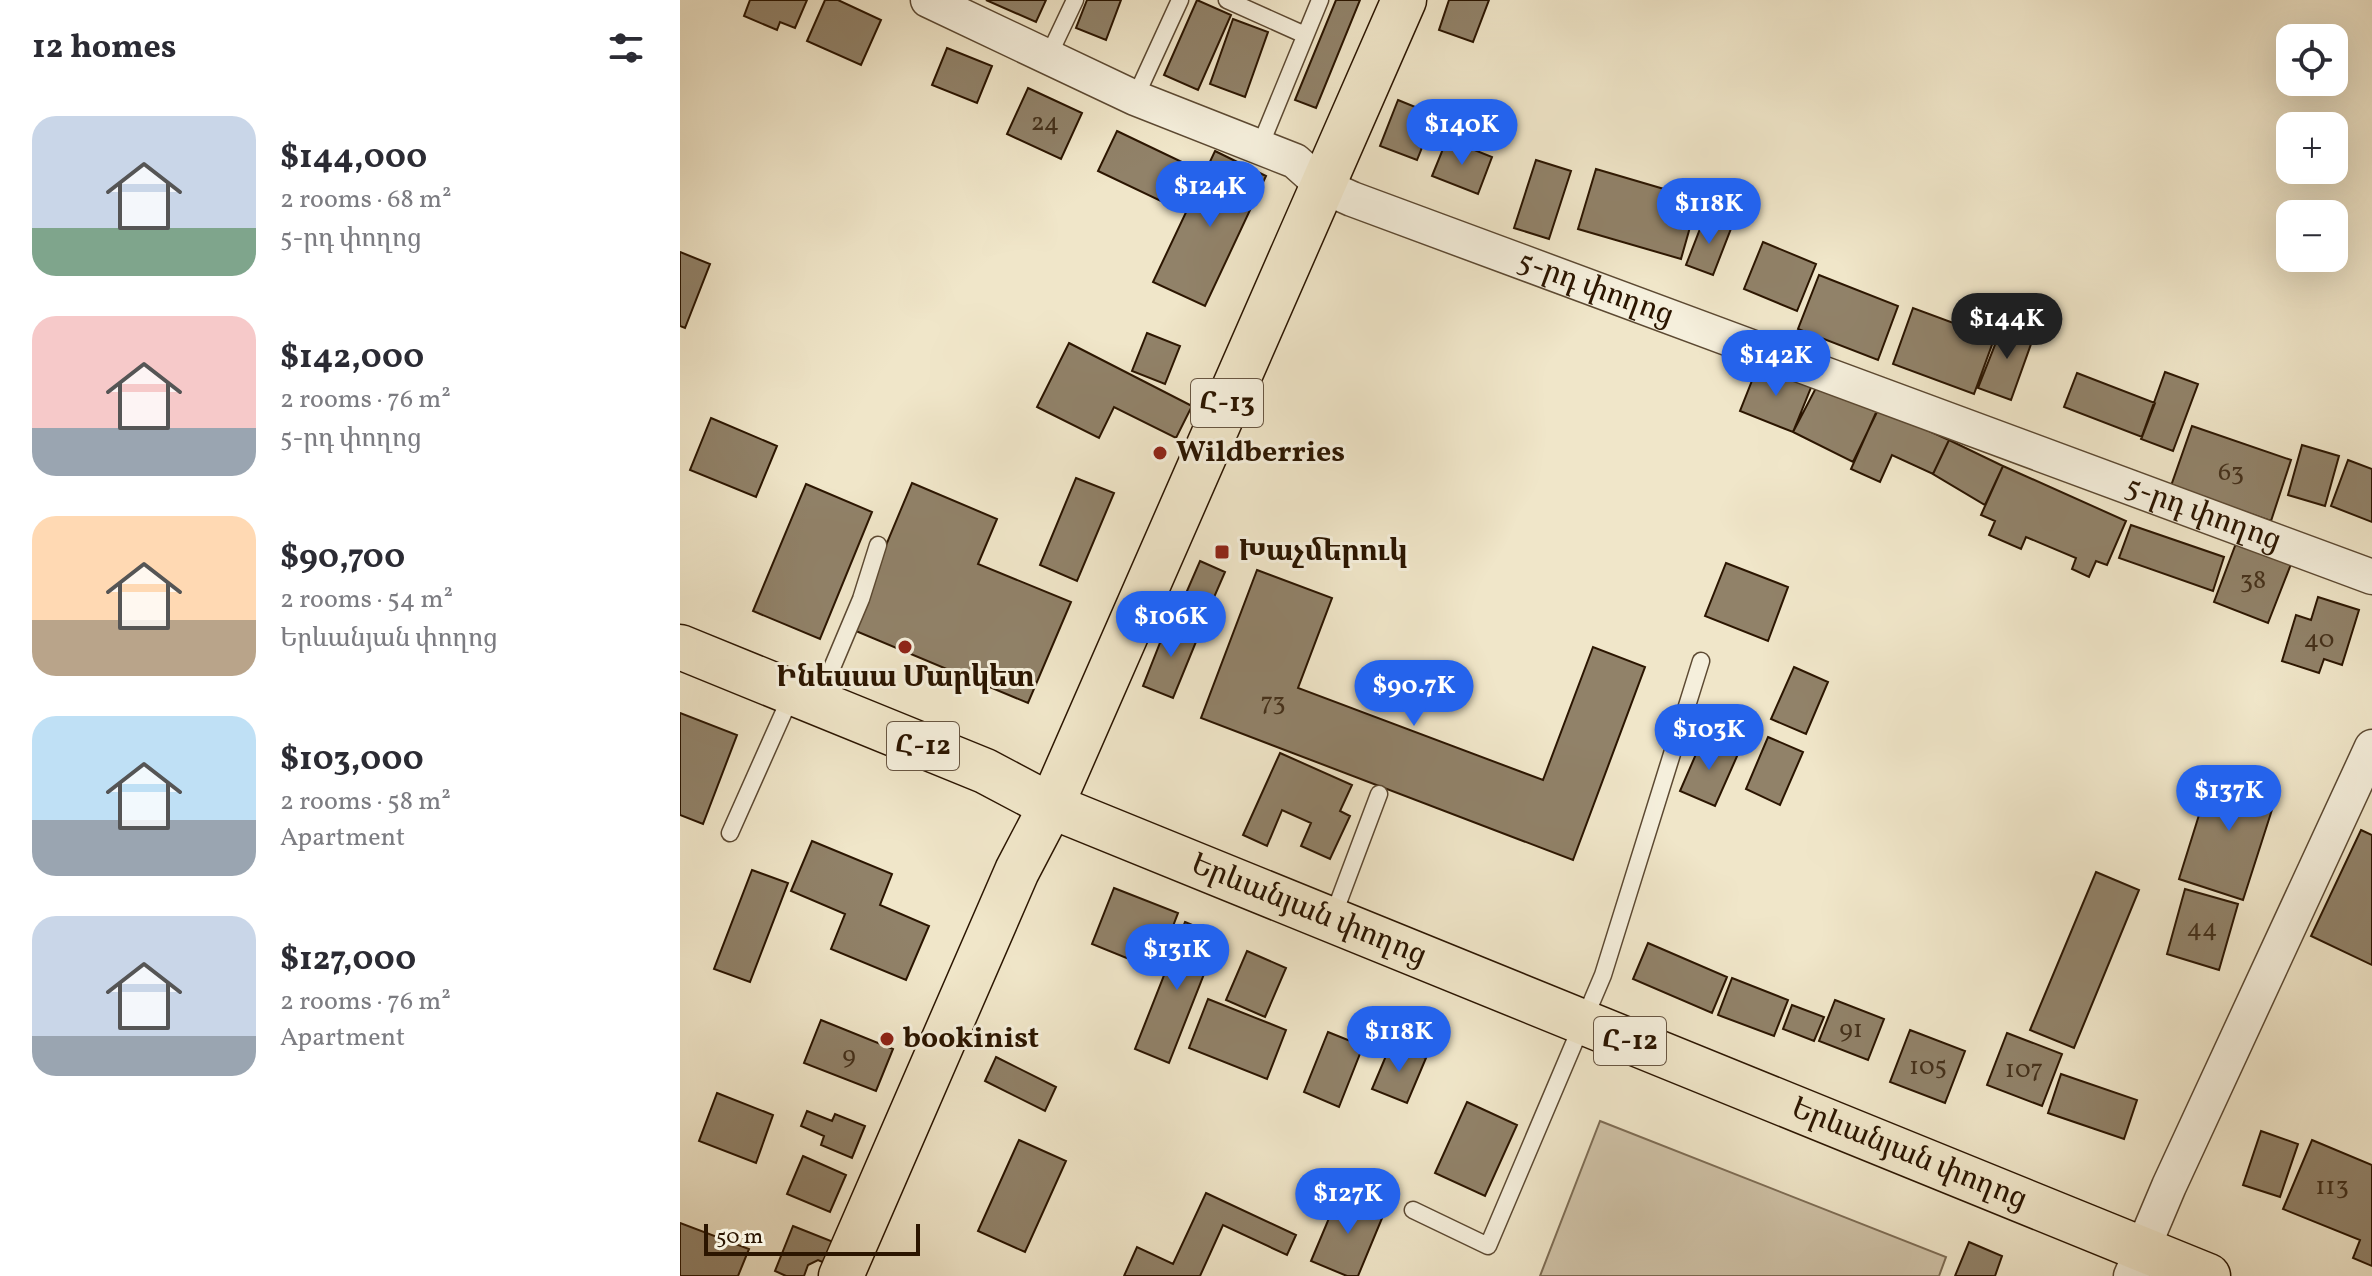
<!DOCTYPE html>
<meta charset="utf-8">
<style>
:root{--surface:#fff;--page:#f2f2f3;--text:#2b2b33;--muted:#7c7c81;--accent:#2563eb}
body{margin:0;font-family:Vollkorn,"Noto Serif Armenian",serif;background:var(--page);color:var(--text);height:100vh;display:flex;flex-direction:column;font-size:30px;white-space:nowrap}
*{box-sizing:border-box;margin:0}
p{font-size:26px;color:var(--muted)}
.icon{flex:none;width:44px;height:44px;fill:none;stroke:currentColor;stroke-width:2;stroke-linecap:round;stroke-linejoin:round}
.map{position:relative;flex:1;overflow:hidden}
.drawer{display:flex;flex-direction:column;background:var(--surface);width:680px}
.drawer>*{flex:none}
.fabs{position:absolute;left:1596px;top:24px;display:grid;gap:16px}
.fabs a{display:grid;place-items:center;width:72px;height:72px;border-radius:16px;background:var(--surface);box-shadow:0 8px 32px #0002;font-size:40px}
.scale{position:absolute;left:24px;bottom:20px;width:216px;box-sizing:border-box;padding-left:8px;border:4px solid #2b1500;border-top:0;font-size:22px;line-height:28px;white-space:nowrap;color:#2b1500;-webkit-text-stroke:6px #f5efdc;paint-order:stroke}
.price{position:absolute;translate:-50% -68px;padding:0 18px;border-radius:28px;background:var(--accent);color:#fff;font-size:26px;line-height:52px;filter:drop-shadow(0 2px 4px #0008)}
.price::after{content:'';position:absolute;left:50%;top:48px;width:24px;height:18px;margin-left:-12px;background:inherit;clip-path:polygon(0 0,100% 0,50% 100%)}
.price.on{background:#222;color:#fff}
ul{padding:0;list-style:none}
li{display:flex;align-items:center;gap:24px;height:200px;padding:0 32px}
li span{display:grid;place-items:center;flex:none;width:224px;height:160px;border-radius:24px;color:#555}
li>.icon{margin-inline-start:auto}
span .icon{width:96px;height:96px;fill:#fffc;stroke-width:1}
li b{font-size:34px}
h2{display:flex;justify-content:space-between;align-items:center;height:96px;padding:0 32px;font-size:34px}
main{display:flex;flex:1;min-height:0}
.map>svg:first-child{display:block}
.green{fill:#cfc2a7;stroke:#7d6c54;stroke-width:2}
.building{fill:#918269;stroke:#2b1500;stroke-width:2}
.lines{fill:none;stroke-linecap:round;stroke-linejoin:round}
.service-casing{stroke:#5c4932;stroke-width:19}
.minor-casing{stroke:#5c4932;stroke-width:37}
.primary-casing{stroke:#2b1500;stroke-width:47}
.service{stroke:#f5efdc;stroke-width:16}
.minor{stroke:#f5efdc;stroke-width:34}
.primary{stroke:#f0e6c9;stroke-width:44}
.poi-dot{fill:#8f2418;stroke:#f5efdc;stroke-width:3}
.labels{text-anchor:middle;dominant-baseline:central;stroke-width:6;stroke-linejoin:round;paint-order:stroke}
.number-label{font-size:26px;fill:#44301a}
.shield{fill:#f5efdc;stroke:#685642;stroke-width:2}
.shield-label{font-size:28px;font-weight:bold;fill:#2b1500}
.street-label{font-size:30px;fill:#2b1500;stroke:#f5efdc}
.poi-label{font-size:30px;font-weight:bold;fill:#2b1500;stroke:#f5efdc;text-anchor:start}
</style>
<main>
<section class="drawer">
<h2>12 homes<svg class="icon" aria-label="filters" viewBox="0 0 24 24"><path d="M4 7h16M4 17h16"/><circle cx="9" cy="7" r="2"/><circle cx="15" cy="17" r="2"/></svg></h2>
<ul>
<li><span style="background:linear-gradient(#c9d6e8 70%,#7fa58c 0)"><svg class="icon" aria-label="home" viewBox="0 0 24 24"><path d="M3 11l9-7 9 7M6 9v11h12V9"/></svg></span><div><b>$144,000</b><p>2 rooms · 68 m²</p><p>5-րդ փողոց</p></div></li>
<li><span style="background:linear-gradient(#f6c9c9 70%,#9aa5b1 0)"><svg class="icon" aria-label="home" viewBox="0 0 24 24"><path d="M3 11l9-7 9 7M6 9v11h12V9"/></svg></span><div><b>$142,000</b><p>2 rooms · 76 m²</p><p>5-րդ փողոց</p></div></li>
<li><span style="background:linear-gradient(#ffd9b3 65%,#b9a48a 0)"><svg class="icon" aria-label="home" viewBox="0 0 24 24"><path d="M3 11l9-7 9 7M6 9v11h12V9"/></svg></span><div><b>$90,700</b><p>2 rooms · 54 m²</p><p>Երևանյան փողոց</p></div></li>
<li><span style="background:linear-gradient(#bfe0f5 65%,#9aa5b1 0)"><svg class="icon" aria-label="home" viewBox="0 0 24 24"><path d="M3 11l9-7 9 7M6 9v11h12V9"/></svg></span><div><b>$103,000</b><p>2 rooms · 58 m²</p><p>Apartment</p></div></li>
<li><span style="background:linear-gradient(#c9d6e8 75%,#9aa5b1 0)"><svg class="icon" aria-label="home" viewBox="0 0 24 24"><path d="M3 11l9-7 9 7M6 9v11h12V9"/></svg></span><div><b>$127,000</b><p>2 rooms · 76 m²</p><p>Apartment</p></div></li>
</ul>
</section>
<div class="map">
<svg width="1692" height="1276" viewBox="0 0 1692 1276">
<rect width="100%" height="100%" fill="#f0e6c9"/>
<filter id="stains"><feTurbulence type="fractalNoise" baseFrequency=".0025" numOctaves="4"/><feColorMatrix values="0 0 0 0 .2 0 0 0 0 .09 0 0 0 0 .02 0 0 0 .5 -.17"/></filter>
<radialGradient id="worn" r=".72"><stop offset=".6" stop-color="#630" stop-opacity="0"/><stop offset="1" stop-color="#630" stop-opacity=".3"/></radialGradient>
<path class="green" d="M920,1121L1266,1257L1259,1276H860Z"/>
<path class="building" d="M70,0H127L115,28L100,22L97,30L64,16Z
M145,0H158L201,20L181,65L127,41Z
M306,0H366L356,22Z
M407,0H441L426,40L396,28Z
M517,0L551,15L518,90L484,75Z
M656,0H680L636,108L615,100Z
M769,0H809L793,42L759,30Z
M553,19L588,32L565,97L530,84Z
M267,48L312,66L297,103L252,85Z
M348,88L402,113L381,159L327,134Z
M718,100L755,115L737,160L700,146Z
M437,131L504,163L485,203L418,171Z
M767,139L812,157L798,194L752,176Z
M535,151L586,176L525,306L473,282Z
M856,160L891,171L869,239L834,228Z
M916,169L1018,199L1001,259L898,229Z
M1025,216L1052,226L1033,275L1006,265Z
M1083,242L1136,264L1117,311L1064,289Z
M0,252L30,264L5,328L0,326Z
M1139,275L1218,306L1198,360L1118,329Z
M1282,306L1321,320L1294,394L1213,364L1233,308L1276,324Z
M1324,322L1355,333L1331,400L1298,388Z
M467,333L500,346L485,384L452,371Z
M389,343L512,406L496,438L434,407L419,438L357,407Z
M1079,363L1132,385L1113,432L1060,411Z
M1485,372L1518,384L1493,451L1461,439Z
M1397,373L1475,403L1462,437L1384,407Z
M1138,384L1197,412L1173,462L1113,432Z
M1198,408L1269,440L1253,474L1212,455L1200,482L1171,469Z
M31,418L97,446L76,497L10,470Z
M1512,426L1611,460L1591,521L1491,486Z
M1269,440L1323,466L1305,505L1253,474Z
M1622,445L1659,456L1645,506L1608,495Z
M1668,460L1692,469V522L1651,506Z
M1323,466L1446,521L1427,565L1416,561L1409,577L1392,569L1396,558L1346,537L1341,549L1309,535L1315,521L1301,515Z
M396,478L434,493L397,581L360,565Z
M232,483L317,519L298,564L391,602L348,703L171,629Z
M126,484L192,512L140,639L73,611Z
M1451,525L1544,557L1533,591L1439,558Z
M1558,538L1613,559L1588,623L1534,602Z
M520,561L545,572L522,625L497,614Z
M1046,563L1108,587L1088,641L1025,616Z
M577,570L652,598L618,688L863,780L913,647L965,667L893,860L521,718Z
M1638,597L1679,610L1662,665L1644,659L1639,673L1602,661L1616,615L1631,620Z
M489,620L520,632L493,698L463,686Z
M1114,667L1148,682L1126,734L1091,719Z
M0,713L57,735L23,824L0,815Z
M1088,737L1123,752L1100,805L1066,789Z
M1023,738L1058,754L1035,806L1000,791Z
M600,753L672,785L660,811L670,816L650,859L621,846L631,823L602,810L587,846L563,835Z
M1534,767L1599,788L1563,900L1499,879Z
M1681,830L1692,835V965L1631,936Z
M132,841L212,874L200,905L249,926L226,980L151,949L165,914L111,891Z
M72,870L108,883L70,982L34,969Z
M1416,872L1459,890L1394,1048L1350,1030Z
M434,888L498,913L476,970L412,944Z
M1505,889L1558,904L1539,970L1487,954Z
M505,922L539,936L489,1063L455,1049Z
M968,943L1047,977L1032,1013L953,979Z
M567,951L606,968L585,1017L546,1000Z
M1052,978L1108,1000L1094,1036L1038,1015Z
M528,999L606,1030L587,1079L509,1048Z
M1155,1000L1204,1019L1188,1060L1139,1041Z
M1112,1005L1144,1017L1134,1041L1103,1029Z
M141,1020L213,1049L196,1091L124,1063Z
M1230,1030L1285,1051L1265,1103L1210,1082Z
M648,1032L683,1046L659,1107L624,1092Z
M1327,1033L1382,1054L1362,1106L1307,1085Z
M711,1044L746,1058L727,1103L692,1089Z
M316,1057L376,1087L365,1111L305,1081Z
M1381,1074L1457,1100L1444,1139L1368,1113Z
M37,1093L93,1115L76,1163L19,1141Z
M787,1102L837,1125L805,1196L755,1173Z
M127,1111L152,1121L155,1114L185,1126L172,1158L141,1145L144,1136L121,1126Z
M1581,1131L1618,1144L1600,1197L1563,1185Z
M339,1140L386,1161L345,1252L298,1231Z
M1632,1140L1692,1165V1266L1673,1258L1680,1240L1603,1209Z
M123,1156L166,1175L150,1212L107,1194Z
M660,1192L705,1211L678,1276H667L631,1261Z
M526,1193L616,1235L607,1255L543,1225L520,1276H444L457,1247L493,1264Z
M0,1223L69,1249L58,1276H0Z
M113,1226L156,1243L147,1264L138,1260L128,1265L124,1276H106L95,1271Z
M1289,1242L1322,1256L1315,1276H1275Z"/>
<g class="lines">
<defs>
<path id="service" d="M547,0L625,35
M368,57L395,0
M455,98L500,0
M580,146L640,0
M138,701L181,599L198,545
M50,833L111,696
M652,919L699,794
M733,1210L808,1246L923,975L1021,661"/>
<g id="minor">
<path id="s1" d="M248,0L455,98L615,161L643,186L672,199L1692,577"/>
<path d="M1451,1276L1489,1186L1692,747"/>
</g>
<g id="primary">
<path id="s2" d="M0,647L305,771L371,806L1528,1276"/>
<path d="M161,1276L337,871L371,806L724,0"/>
</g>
</defs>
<use href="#service" class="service-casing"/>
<use href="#minor" class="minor-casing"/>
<use href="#primary" class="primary-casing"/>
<use href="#service" class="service"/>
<use href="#minor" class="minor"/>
<use href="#primary" class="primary"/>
</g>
<g class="poi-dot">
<circle cx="480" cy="453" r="8"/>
<rect x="534" y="544" width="16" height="16" rx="4"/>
<circle cx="225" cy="647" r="8"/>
<circle cx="207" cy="1039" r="8"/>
</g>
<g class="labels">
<g class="number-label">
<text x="365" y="123">24</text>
<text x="1551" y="473">63</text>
<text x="1573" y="581">38</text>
<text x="1639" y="640">40</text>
<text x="593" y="703">73</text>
<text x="1522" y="929">44</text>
<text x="1171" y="1030">91</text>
<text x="169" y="1056">9</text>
<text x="1248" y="1067">105</text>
<text x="1344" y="1070">107</text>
<text x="1652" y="1187">113</text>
</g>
<g class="shield">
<rect x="511" y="379" width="72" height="48" rx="6"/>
<rect x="207" y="722" width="72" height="48" rx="6"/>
<rect x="914" y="1017" width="72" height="48" rx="6"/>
</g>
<g class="shield-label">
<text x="547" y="403">Հ-13</text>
<text x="243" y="746">Հ-12</text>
<text x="950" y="1041">Հ-12</text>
</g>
<g class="street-label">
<text stroke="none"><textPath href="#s1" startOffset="730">5-րդ փողոց</textPath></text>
<text stroke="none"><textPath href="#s1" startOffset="1378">5-րդ փողոց</textPath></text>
<text stroke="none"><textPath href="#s2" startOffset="682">Երևանյան փողոց</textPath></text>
<text stroke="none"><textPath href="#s2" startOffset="1330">Երևանյան փողոց</textPath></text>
</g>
<g class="poi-label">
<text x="496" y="453">Wildberries</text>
<text x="558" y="552">Խաչմերուկ</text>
<text x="225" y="678" text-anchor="middle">Ինեսսա Մարկետ</text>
<text x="223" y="1039">bookinist</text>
</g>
</g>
<rect width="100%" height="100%" filter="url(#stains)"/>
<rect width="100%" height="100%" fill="url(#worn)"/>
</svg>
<div class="fabs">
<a><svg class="icon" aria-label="locate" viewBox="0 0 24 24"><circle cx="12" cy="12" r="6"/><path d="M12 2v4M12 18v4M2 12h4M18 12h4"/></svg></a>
<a>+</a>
<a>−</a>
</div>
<div class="scale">50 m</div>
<b class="price" style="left:782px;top:167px">$140K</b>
<b class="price" style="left:530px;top:229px">$124K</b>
<b class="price" style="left:1029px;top:246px">$118K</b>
<b class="price on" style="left:1327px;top:361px">$144K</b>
<b class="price" style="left:1096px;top:398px">$142K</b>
<b class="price" style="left:491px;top:659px">$106K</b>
<b class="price" style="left:734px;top:728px">$90.7K</b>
<b class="price" style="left:1029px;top:772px">$103K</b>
<b class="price" style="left:1549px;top:833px">$137K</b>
<b class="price" style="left:497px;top:992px">$131K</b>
<b class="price" style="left:719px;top:1074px">$118K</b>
<b class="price" style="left:668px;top:1236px">$127K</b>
</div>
</main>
